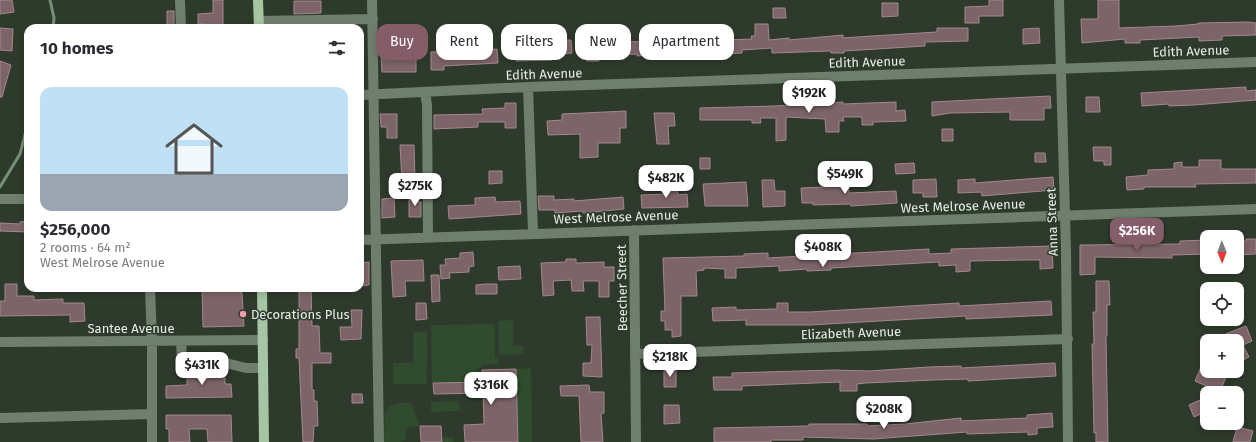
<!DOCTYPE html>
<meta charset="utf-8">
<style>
:root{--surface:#fff;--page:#f7f7f7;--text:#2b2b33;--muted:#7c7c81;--line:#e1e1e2;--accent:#855d69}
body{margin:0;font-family:"Fira Sans",sans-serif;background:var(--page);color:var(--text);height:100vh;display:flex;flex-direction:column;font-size:15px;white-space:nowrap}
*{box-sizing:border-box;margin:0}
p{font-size:13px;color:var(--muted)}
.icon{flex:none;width:22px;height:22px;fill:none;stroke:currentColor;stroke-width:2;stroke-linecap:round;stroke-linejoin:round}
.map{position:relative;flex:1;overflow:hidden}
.details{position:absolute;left:24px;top:24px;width:340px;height:268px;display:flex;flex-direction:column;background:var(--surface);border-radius:12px;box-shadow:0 2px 6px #0003}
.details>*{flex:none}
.banner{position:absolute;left:376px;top:24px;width:380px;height:36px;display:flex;gap:8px}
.needle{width:26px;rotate:179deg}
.tools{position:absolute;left:1200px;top:230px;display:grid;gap:8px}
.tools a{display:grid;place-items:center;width:44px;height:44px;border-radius:8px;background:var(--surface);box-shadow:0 2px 6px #0003;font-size:20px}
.price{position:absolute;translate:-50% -34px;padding:0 9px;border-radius:8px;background:#fff;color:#222;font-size:13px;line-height:26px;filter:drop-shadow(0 1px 2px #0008)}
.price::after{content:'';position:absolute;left:50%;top:24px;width:12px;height:9px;margin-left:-6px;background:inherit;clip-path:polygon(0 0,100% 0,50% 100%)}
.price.selected{background:var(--accent);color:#fff}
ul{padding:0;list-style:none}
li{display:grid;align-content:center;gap:8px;height:212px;padding:0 16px}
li+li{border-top:1px solid var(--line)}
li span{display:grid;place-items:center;height:124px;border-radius:12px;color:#555}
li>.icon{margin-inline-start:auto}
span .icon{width:72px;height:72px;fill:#fffc;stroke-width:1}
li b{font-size:17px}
h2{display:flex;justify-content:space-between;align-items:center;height:48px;padding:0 16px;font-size:17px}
.tag{padding:0 14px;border-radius:12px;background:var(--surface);box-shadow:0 2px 6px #0003;font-size:14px;line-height:36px}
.tag.selected{background:var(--accent);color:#fff}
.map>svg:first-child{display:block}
.green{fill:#304b2d}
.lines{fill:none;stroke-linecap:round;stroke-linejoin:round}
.stream{stroke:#769073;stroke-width:3}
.building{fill:#7d6468;stroke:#a3888c}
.minor{stroke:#6f7f6d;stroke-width:10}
.major{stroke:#a6c5a2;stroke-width:10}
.poi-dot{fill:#f39aaa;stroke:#2e3b2c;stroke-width:1.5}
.labels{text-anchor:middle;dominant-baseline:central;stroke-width:3;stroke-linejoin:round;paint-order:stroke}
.street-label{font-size:13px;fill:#e5eee4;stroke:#2e3b2c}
.poi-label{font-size:13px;fill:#e5eee4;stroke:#2e3b2c;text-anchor:start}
</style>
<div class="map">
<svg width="1256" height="442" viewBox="0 0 1256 442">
<rect width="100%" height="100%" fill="#2e3b2c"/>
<path class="green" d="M513,320V346H523V354L499,355L498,321Z
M495,324V357L498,358L499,364L483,365L479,369V381L476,382L432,383L431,325Z
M413,332H427V384H393V363H413Z
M531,368L532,442H518L516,369Z
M459,401L460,411L431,412V402Z
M398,403H411L420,426H441L442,437H453V442H421L420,426L407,428L405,440L400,442H384L385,412L390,406Z"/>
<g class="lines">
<path class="stream" d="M50,0L54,18L53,28
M0,187L20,154L28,123"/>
</g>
<path class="building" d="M0,0H12L14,12L0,14Z
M213,0H223V28H206V24H198V14L213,13Z
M989,0H1003V16H979V23H965V7L989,6Z
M1098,0H1119V28L1176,26L1198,24V23L1248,22L1256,23V35L1222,36V40L1199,41V37L1140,40V43H1125V39L1082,43L1081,19H1098Z
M294,1H321V13L294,14Z
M882,3H898V16L882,17Z
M773,8H785L786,18H773Z
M167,11H174V26H167Z
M755,24H768L769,40L789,38V40L843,35V38L872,36L937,32V28H968V41L925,42V46L844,51V53H831L830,51L772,53V48L742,50V53L725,54L724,40L752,39L751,36H755Z
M587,26H599V43L683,40V56H668V53L637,56V54L599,56V61H587Z
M0,28L13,29L12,51L0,50Z
M1039,28L1040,43L1023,44V29Z
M715,32L716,46L698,47V34Z
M403,37H416V72H382L381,53L403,52Z
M516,38H526V49L554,47V41L571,40L572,53L552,55V60L516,61Z
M484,41V50L497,49L498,63L444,66V70H431V52L476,51V42Z
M0,61L11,65L2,97H0Z
M1246,87V91L1256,90V100L1194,105L1169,106V104L1142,106L1141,93Z
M1050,96L1051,108H1044V120H1010V112L950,113L932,116V102Z
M1086,97H1099L1100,112H1086Z
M843,102V104L896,102V111L905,110L906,121L873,122V125H862V117H843L844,121H839V132H826L825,119L786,117V140L776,141V118H760L761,123H752V120H700V108L775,106Z
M505,103H516V128H505V122H478V127L434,129V115L483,114L482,109L505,108Z
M626,111V128H620V143H598V157L580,158V134L548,135L547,121L562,120V114Z
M654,113H674L675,126H668L669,144H657Z
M380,114H397V138H387V127H381Z
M942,129H953V141H942Z
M400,145H414L415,180L402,181Z
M1093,147H1111V165H1104V161H1094Z
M1035,153H1045L1046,162H1035Z
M700,158H710V169H700Z
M1199,160H1221V169H1256V183L1195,184L1196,187H1144V189L1127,190L1126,177L1148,175V170L1174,169V163L1182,162V167H1199Z
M914,163L915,173L896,174L895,164Z
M489,171H502V183L489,184Z
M848,177L849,193L896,191L897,203L851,206L850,204L813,205V203H802L801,188L826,187V178Z
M1053,177L1054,190L982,196L981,192L958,193V180L975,179V183Z
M936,179L937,197H923V193H913V180Z
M762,180H774L775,191H785V206L763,207Z
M677,181L678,195L687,194L688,207L642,208L641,195L669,194L668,182Z
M746,182L748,206H705L703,184Z
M409,196H418V202H421V217H409Z
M538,196H554V200L574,199V201L623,197L624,209L583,213L582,211L555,213V210H539Z
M495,197L496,202L520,201L521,214L449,219L448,206L475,205V198Z
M394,198L395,217L382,218V199Z
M28,221V232L0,231V223L20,224V222Z
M1246,239H1256V254L1237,255V241H1246Z
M1207,240V254L1172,255V258L1095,257V274L1080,275V245L1180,244V241Z
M1052,246L1053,268L1040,269V260H1024L970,261V271L956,272V265L939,266V262L831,268V270L807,271V269L779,271V266L736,268V278H725V269L704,268V270L696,271L697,296H681V336L672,337V330H665V321H661V311H665L663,258L744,256V254L768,253V258L803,256V258L838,256L837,254L929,249V254L951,253V249Z
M473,252L474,266L469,267V272L449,273L450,278L441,279L440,265H446L445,259L460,258V253Z
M566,259H576V263L604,262V267H614V281H609V297H599V281H583L584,291H572L571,280L553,281L554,295L543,296L541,263L566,262Z
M423,260L424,281H405L406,296L393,297L391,261Z
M369,262V285L360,286V263Z
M520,266L521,279L499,280L498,267Z
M431,275H439L440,301L432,302Z
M1096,281H1109L1110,305H1107V336H1106L1108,442H1096V433H1094L1092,344H1094L1093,312H1096Z
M5,284H17V296H34V300L63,299V303H84L85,321L70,322V315L0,316V301H5Z
M485,284H497V294H476V285Z
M202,288L237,290L242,293L244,326L203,327Z
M311,288L312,326H319L320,353H331V363H312V390H314V401H317L318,426H314L313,442H303L299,358H296V349H299V289Z
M1051,301L1052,315L966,319V316L810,325H746V320L713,321L712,308L736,307V310L777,309V303H788V312H810L959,303V306Z
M416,303H426L427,319L416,320Z
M351,310H362L361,339L341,340L340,327H352Z
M586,317H600L602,377L583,376V363H591L592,345H587Z
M1246,326L1252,341L1243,345L1249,357L1237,363V341H1226L1223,335Z
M1207,353V371H1212L1226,377L1220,392L1195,381Z
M1055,363L1056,376L968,381V379L934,380L865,383L857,384V391H840V382L742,386V390H714L713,377H732V373L834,370L869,371L929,367L961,366V368Z
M516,369L518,442H465L464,425L484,424L483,393L434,394L433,383L482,382V370Z
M676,369V387H664V370Z
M187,370H225V384H231L232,397L166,398V386L187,385Z
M589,385L590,392H604V413L601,414L603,442H581L579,396H561L560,386Z
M352,394H362L363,403H352Z
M1200,400L1205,412L1194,417L1189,405Z
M664,405H679L680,423L664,424Z
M1052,413L1053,427L1037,428V434L1028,435V432L967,434V432L873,439L803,437V440H771V442H714V428L809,426V424H867V426L905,424L961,418V421L1027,418V415Z
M166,415H231L232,442H208L207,429H189L190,442H169V429H166Z
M420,426H441L442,442H421Z
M1237,427L1253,431L1250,442H1233Z"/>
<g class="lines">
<path class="minor" d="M180,0L181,28
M372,0L379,442
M1059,0L1066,250L1068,442
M259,21L373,19
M528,87L533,233
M425,92L427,105L428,237
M360,95L528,87L1256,62
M0,199H28
M634,230L636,442
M360,240L1256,209
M150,288L152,341V442
M181,341L182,361L186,364L226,363L246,368H263
M0,342L263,340
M635,354L1068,339
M0,418L152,414"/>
<path class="major" d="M258,0L259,28
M262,288L264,442"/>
</g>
<circle class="poi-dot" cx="243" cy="314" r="4"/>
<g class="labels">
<g class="street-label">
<text transform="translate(1191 51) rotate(-2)">Edith Avenue</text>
<text transform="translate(867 62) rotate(-2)">Edith Avenue</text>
<text transform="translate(544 74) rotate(-2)">Edith Avenue</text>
<text transform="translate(963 206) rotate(-2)">West Melrose Avenue</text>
<text transform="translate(616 217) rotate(-2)">West Melrose Avenue</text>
<text transform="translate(1052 222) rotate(-92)">Anna Street</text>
<text transform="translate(622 288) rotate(-91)">Beecher Street</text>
<text x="131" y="328">Santee Avenue</text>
<text transform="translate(851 333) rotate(-2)">Elizabeth Avenue</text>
</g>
<g class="poi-label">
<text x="251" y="314">Decorations Plus</text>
</g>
</g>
</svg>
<div class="tools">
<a><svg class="needle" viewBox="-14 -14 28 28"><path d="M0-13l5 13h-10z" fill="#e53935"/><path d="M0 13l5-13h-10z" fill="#7c7c81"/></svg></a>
<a><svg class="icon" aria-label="locate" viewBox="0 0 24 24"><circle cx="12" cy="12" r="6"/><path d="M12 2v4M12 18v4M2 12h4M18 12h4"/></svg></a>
<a>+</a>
<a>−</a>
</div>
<b class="price" style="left:809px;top:114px">$192K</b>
<b class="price" style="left:845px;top:195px">$549K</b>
<b class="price" style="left:666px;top:199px">$482K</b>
<b class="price" style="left:415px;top:207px">$275K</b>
<b class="price selected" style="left:1137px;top:252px">$256K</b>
<b class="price" style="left:823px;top:268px">$408K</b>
<b class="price" style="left:670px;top:378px">$218K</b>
<b class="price" style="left:202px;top:386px">$431K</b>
<b class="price" style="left:491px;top:406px">$316K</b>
<b class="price" style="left:884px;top:430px">$208K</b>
<div class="banner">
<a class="tag selected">Buy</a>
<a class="tag">Rent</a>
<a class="tag">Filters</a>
<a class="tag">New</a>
<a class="tag">Apartment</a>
</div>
<section class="details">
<h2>10 homes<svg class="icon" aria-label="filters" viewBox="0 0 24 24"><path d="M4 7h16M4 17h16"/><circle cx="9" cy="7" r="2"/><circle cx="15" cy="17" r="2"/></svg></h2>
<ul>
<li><span style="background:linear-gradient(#bfe0f5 70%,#9aa5b1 0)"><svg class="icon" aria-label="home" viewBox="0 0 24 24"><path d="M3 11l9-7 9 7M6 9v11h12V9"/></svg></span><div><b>$256,000</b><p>2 rooms · 64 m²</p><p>West Melrose Avenue</p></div></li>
</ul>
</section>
</div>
